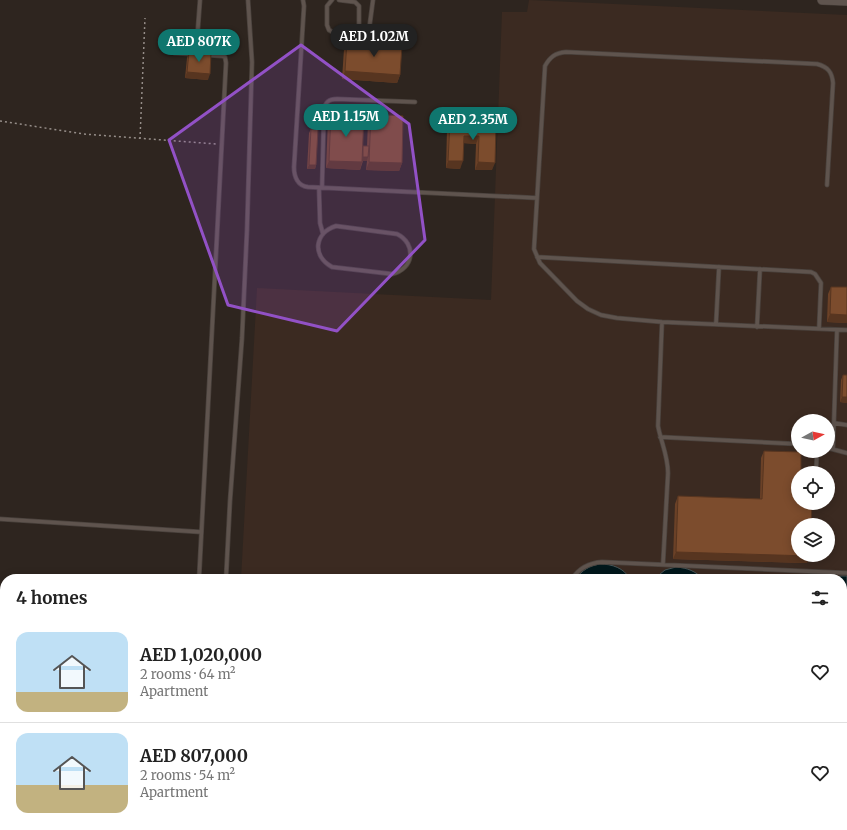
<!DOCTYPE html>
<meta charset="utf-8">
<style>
:root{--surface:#fff;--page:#f2f2f2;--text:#222;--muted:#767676;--line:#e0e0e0;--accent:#0f766e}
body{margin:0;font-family:Merriweather,serif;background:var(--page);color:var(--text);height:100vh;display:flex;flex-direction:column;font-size:15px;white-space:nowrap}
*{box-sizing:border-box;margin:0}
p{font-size:13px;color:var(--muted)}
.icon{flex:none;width:22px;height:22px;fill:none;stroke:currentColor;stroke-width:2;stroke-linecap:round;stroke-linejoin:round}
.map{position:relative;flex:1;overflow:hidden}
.drawer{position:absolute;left:0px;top:574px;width:847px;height:256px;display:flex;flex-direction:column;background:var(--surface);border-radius:16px 16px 0 0;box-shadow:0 2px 10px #0003}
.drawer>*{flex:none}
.needle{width:26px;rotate:82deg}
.buttons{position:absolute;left:791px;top:414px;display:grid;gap:8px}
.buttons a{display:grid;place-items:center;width:44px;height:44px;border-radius:50%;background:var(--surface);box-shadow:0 2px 10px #0003;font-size:20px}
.price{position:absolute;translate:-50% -34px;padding:0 9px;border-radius:14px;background:var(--accent);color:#fff;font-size:13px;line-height:26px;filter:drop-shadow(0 1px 2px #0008)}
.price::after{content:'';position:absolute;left:50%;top:24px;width:12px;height:9px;margin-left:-6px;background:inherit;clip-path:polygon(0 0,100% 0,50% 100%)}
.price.on{background:#222;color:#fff}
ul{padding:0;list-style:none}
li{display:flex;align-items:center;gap:12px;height:100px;padding:0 16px}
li+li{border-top:1px solid var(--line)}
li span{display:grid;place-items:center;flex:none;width:112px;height:80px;border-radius:12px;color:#555}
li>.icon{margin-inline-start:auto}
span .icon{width:48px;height:48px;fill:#fffc;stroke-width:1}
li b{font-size:17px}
h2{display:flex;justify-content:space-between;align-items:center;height:48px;padding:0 16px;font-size:17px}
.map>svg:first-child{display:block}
.industrial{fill:#3b2a21;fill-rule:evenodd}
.water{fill:#00171b;stroke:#475557}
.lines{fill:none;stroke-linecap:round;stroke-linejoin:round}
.lane-casing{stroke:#4a423d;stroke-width:5}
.secondary-casing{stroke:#4a423d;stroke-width:10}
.path{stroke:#968e89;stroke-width:1.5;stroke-dasharray:2 3;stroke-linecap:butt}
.lane{stroke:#5f544e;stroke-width:3.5}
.secondary{stroke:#5f544e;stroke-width:9}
.wall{fill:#6b4127}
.shaded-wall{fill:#573520}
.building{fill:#7c4c2d;stroke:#573520}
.marked{fill:#9251c6;fill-opacity:0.2;stroke:#9251c6;stroke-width:3;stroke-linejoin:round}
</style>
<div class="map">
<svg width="847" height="830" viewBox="0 0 847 830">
<rect width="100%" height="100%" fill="#2e251f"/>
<path class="industrial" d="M529,0L847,15V830H227L228,825H842V579H241L257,288L491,300L502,12H527ZM798,421H828V451H798ZM798,473H828V503H798ZM798,525H828V555H798Z"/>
<path class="water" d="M600,564C612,564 624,568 630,579H576C582,570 589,566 600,564Z
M676,567C688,568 695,571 703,579H654L665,570Z
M841,576H847V639H842V579H830Z
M842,650L847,651V713H842Z
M842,738C847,747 847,758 842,767Z
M445,825H488L486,830H447Z
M498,825H541L540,830H499Z"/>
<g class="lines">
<defs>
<path id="lane" d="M303,0L304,6L294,167C294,177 298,186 308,187L537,198
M332,0L327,6V25L329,30L334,33L355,35L359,31V6L355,2L339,0
M357,33L366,32L369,30L373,0
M174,53L191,54
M196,54L200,0
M827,185L833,83C832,72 828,67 817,64L566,52C555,53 550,57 545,66L534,249L540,263L577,301L588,309L601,315L617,318L662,322L847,330
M319,188L320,223L323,234
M322,188L324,110C325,102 329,99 337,99L415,102
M336,226L397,234C417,244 414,269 392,274L332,267C312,256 314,233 336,226Z
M537,257L811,272L815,274L821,283L819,329
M662,322L658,426C661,442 668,456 668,473L663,564
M716,324L719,267
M757,327L760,269
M834,423L847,425
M660,437L798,444
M828,448L847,453
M833,449L837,330
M816,473L817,451
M0,519L201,532
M199,579L226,63L225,57L222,56L207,55
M226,579L230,501L242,338L247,230L252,62L248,0
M572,579C579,568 588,563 602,562L847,573
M842,730L847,731
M126,830V825
M185,830L186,825
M216,830V825
M437,830V825"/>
<path id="secondary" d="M822,0L847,1"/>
</defs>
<use href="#lane" class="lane-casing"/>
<use href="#secondary" class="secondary-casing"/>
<path class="path" d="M0,121L84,134L216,144
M140,139L145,18"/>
<use href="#lane" class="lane"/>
<use href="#secondary" class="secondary"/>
</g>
<path class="wall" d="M347,41L400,75L397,83L342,79L344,49Z
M189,52L208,80L185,78L187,58Z
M331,113L363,146H367L368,122L371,114L402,163L399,171L366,170L367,161H363L360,170L326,168L328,120Z
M450,122L496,124L492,170H475L476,144L464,143L460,169L446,168L447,129Z
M311,129L316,165L315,169H307L309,133Z
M831,287H847V323L827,322L828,294Z
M843,375L847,403L840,402L841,380Z
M764,451L798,503L807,563L673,559L675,504L678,496L760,499L761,458Z"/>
<path class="shaded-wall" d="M345,71L400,75L397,83L342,79Z
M187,72L210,74L208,80L185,78Z
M464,136H479L476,144L461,143Z
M361,157H368L367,161H360Z
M329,161L362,162L360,170L326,168Z
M448,161H463L460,169L446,168Z
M369,162L402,163L399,171L366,170Z
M478,162L495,163L492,170H475Z
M309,165H316L315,169H307Z
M830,314L847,315V323L827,322Z
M842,397H847V403L840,402Z
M676,552L810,556L807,563L673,559Z
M0,804H5V810H0Z"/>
<path class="building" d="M347,41L402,45L400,75L345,71Z
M189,52L211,53L210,74L187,72Z
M331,113L364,114L362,162L329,161Z
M371,114L403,116L402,163L369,162Z
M450,122L496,124L495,163L478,162L479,136H464L463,161H448Z
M311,129H318L316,165H309Z
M363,146H369L368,157H363Z
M831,287H847V315L830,314Z
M843,375H847V397H842Z
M764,451L801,452V473H798V503H812L811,525H798V555H810V556L676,552L678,496L762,499Z
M0,654H5V804H0Z"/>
<path class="marked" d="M301,45L409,124L425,240L337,331L228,305L169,140Z"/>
</svg>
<div class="buttons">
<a><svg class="needle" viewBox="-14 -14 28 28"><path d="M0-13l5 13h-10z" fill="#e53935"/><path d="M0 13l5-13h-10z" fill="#767676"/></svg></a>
<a><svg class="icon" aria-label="locate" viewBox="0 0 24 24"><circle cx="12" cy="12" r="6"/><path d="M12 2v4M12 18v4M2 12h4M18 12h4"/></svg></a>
<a><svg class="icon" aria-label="layers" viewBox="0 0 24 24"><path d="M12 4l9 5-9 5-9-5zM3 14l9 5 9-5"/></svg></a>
</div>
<b class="price on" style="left:374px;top:58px">AED 1.02M</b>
<b class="price" style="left:199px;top:63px">AED 807K</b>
<b class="price" style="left:346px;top:138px">AED 1.15M</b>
<b class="price" style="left:473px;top:141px">AED 2.35M</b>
<section class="drawer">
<h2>4 homes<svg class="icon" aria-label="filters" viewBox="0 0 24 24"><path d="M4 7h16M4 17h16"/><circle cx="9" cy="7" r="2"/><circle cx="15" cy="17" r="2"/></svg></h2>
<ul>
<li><span style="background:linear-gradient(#bfe0f5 75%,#c2b280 0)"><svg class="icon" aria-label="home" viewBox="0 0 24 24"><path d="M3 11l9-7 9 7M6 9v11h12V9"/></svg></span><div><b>AED 1,020,000</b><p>2 rooms · 64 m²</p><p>Apartment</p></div><svg class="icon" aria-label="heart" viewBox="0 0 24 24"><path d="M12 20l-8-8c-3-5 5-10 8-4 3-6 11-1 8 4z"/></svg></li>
<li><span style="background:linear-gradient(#bfe0f5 65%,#c2b280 0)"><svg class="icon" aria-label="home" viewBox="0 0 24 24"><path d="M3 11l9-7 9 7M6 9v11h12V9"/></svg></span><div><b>AED 807,000</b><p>2 rooms · 54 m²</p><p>Apartment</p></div><svg class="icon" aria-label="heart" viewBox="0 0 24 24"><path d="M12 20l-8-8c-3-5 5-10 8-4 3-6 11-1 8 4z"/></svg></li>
</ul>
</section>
</div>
